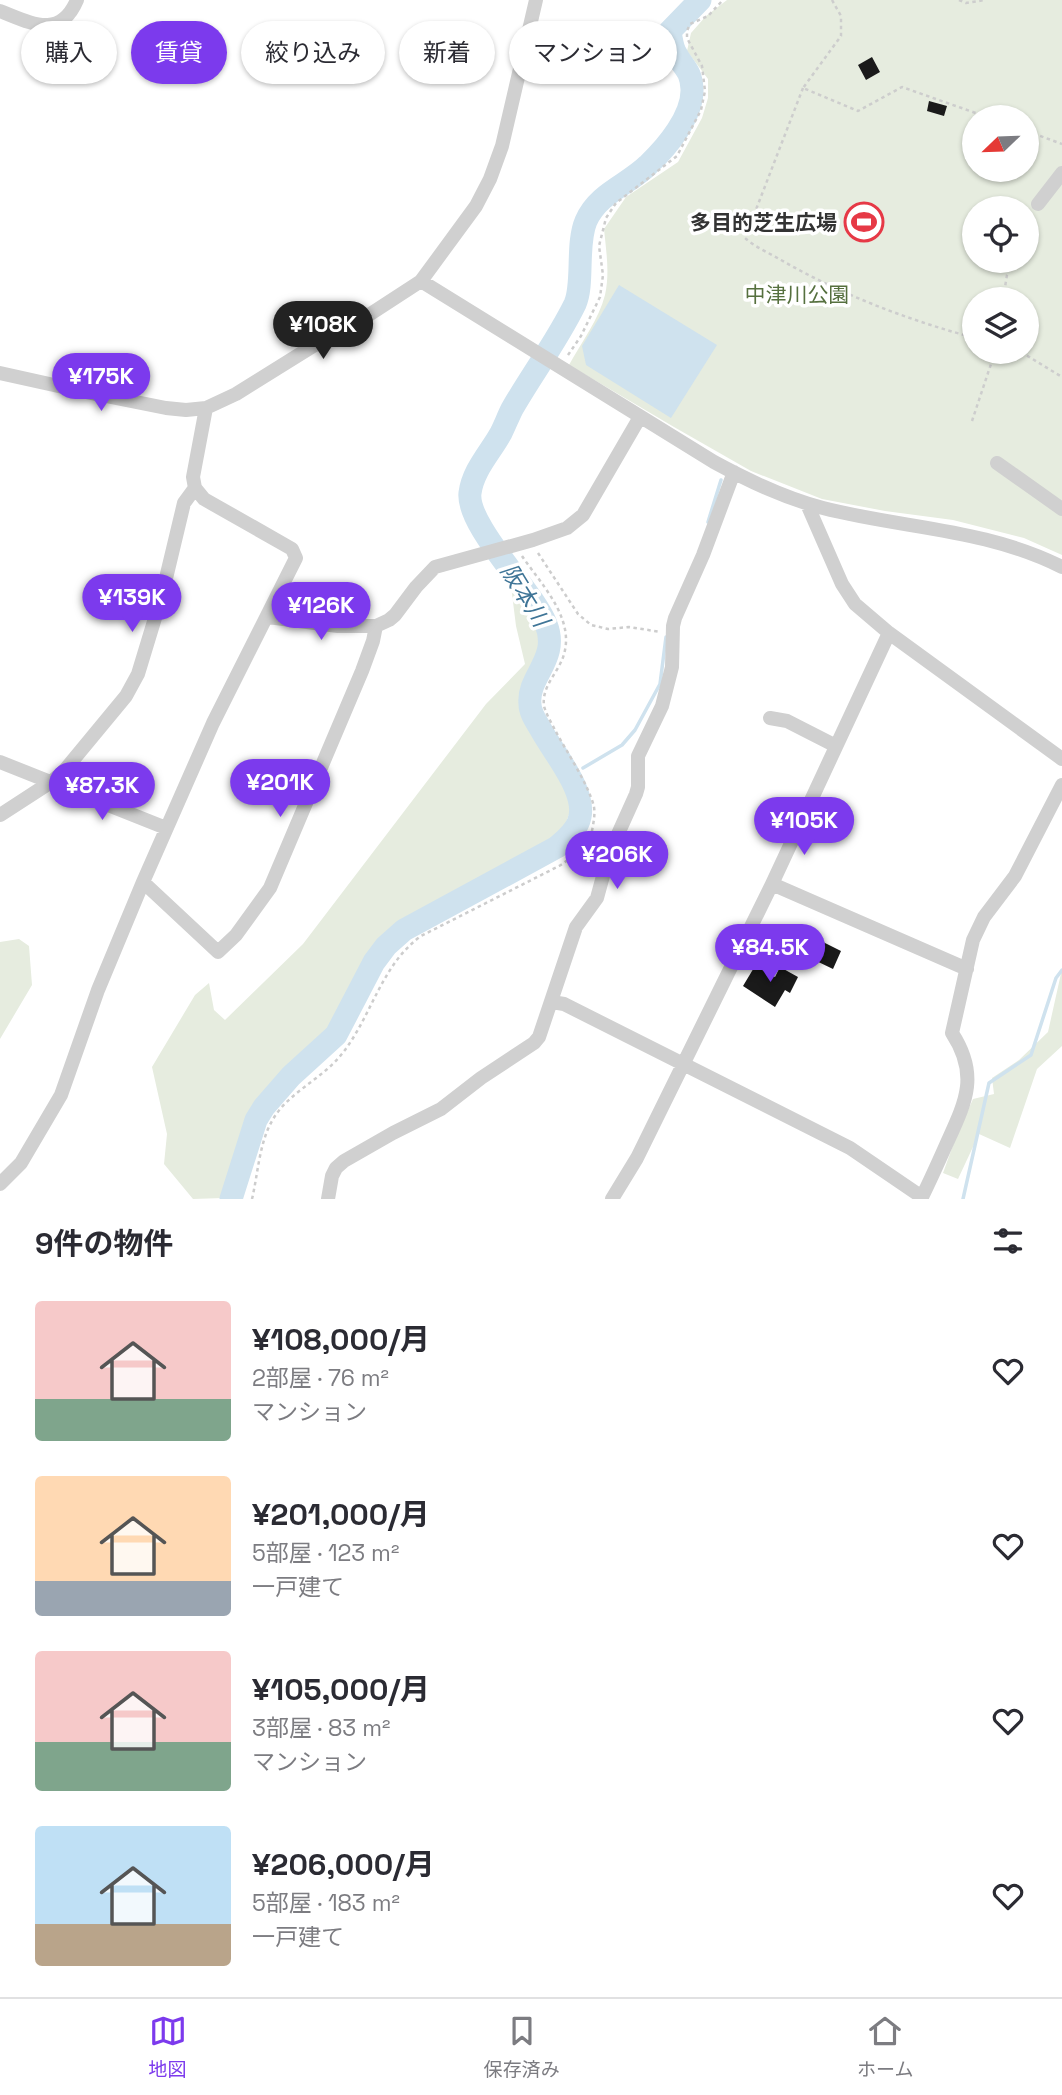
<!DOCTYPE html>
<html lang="ja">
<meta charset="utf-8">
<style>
:root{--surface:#fff;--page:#f2f2f3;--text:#2b2b33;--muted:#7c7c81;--line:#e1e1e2;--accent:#7c3aed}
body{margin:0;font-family:"Space Grotesk","Noto Sans JP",sans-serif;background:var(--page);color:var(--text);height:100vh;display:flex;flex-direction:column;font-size:26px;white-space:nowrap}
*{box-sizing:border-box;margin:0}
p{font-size:23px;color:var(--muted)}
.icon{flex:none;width:38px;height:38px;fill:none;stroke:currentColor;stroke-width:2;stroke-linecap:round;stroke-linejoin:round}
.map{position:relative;height:1199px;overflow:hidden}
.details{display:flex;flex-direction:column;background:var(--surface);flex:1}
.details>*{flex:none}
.top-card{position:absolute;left:21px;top:21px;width:700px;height:63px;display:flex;gap:14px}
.needle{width:46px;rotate:247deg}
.fabs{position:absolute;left:962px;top:105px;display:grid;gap:14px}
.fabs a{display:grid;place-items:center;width:77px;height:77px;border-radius:50%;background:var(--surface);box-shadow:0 2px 5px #0004;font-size:35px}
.price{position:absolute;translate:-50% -60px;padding:0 16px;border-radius:24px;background:var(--accent);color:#fff;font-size:23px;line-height:46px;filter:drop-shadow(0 2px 4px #0008)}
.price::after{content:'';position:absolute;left:50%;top:42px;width:21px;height:16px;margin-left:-10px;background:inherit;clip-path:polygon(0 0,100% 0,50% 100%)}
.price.on{background:#222;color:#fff}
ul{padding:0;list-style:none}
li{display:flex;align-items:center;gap:21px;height:175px;padding:0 35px}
li span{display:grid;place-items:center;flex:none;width:196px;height:140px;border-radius:7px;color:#555}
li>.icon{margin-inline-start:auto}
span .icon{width:84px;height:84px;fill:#fffc;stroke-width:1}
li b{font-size:30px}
h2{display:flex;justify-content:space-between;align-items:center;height:84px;padding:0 35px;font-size:30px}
.chip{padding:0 24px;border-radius:32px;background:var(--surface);box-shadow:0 2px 5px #0004;font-size:24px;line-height:63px}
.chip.on{background:var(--accent);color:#fff}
.dock{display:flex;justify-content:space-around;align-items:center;height:98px;border-top:2px solid var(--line);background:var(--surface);font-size:19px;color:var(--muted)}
.dock a{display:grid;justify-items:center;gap:4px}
.dock .on{color:var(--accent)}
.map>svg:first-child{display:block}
.green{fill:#e6ecdf;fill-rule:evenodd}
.water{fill:#cfe2ee}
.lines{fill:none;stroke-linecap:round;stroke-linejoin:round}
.stream{stroke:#cfe2ee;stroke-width:3.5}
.river{stroke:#cfe2ee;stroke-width:23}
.building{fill:#1a1a1a}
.path{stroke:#cdcdcd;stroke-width:2.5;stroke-dasharray:3.5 3.5;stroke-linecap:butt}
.minor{stroke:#d0d0d0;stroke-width:14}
.labels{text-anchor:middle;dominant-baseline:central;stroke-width:7;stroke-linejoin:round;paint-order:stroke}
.poi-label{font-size:21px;font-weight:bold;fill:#333;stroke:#fff;text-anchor:end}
.park-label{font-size:21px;fill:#56703f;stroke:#fff}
.water-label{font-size:23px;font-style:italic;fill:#3f7597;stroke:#fff}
</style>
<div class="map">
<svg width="1062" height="1199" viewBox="0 0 1062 1199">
<rect width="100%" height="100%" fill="#fff"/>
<path class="green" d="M727,0H1062V555L1024,538L953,520L885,511L822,499L751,471L674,427L569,365C581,343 599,319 605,295C610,273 606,250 604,229L626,197L678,162L702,118L708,98V79L687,51L691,33L706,16ZM975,117H1027V170H975ZM975,208H1027V261H975ZM975,299H1027V352H975Z
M511,586L530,610L545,649L523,701L556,765L572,806L559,842L401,926L382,941L371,958L336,1026L314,1050L268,1091L250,1117L223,1198L193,1199L164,1164L167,1134L152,1067L195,995L209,983L214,1010L225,1020L303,944L486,704L525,664L516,626Z
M19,939L29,946L32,985L0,1039V942Z
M1062,969V1046L1037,1069L1010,1148L979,1134L958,1179L943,1173L956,1137L973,1099L994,1094L992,1078L1019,1060L1048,1032Z"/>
<path class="water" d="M619,285L717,345L671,418L586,365L582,346Z"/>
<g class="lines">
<path class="stream" d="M708,522L721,480
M583,768L622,745L635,730L660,684L666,637
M571,780L574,776
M963,1199L989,1083L1031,1055L1056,978L1062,970"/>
<path class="river" d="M231,1199L256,1120L264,1107L291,1076L336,1035L374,962L386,946L404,930L557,847C565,840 574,833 578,823C591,795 553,753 540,728C536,721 530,713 530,704C527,676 560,659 546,624C533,591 466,525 470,493C473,470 490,453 501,433C505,425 508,417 512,409C532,374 557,341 575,304C584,284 576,244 586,221C598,193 628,185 648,165C667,147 693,116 692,89C691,69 683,68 675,52C672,46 671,38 670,31L700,0"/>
</g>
<path class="building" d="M872,57L880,72L866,80L858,65Z
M929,101L947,106L944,116L927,111Z
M817,939L841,951L833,969L808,957Z
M755,966L775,977L780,967L798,977L790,993L785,990L775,1007L743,986Z"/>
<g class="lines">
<path class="path" d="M832,0L841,16V36L803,88L858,111L902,87L987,117
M959,0L966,3L985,0
M803,88L745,238C755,247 769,253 781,260C842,295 908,320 975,338
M1027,131L1062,144
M1027,228L1032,216
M1003,299L1007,275L1013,261
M1021,352L1062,377
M568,355L581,336L600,297L603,275L599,246L606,218L616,203L677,156L701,110L705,91L702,66L687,38V31L690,24L708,16L723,0
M972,421L995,352
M538,553L578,614L591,625L608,629L629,627L661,632
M522,556C543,587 582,625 559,666C552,679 542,690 544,706C546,714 551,722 555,730C566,751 589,785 594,807C596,820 590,832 591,844
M252,1199C258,1174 259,1144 272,1121C287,1093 321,1080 341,1055C372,1017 380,966 421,936L559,866C573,858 582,842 600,846"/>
<path class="minor" d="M0,11C31,23 60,40 77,0
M1038,204L1062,173
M421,281L714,462C749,481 784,498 823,508C905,529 984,528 1062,567
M0,373L81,391L166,408L186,410L206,408L236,394L313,346L358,322L421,281L476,206L490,179L502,146L536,0
M997,463L1062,509
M807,504L842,584L855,604L889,633L1062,759
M268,617L338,626H376L389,620L395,615L416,587L435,567L533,540L567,528L583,515L640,417
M770,718L787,721L836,746
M0,762L166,828
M0,815L51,782L64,771L126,696L138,674L162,595L184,503L195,488
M143,882L218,952L236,935L270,888L362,671L373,641L376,626
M772,884L967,969
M552,1002L564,1004L850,1148L922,1197
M0,1184L21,1163L61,1095L98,990L143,882L213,723L296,558L292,549L204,499L195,488L193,477L206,408
M328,1199L332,1176L336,1168L344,1161L393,1133L441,1109L481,1078L534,1043L539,1037L576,927L597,898L609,854L636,794L638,787V756L662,706L672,667L673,626L675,618L703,555L734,472
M612,1199L637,1158L772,884L889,633
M921,1199C930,1181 938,1163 946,1145C965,1103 980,1076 952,1033L973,940L984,917L1015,876L1062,785"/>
</g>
<defs>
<symbol id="stadium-ring" viewBox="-11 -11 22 22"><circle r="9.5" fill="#fff" stroke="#e63946" stroke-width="1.5"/><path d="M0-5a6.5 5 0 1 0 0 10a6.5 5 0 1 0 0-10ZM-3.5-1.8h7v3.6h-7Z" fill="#e63946"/></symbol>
</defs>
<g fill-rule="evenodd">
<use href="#stadium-ring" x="842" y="200" width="44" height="44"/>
</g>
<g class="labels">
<g class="poi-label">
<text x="837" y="222">多目的芝生広場</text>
</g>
<g class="park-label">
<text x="797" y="294">中津川公園</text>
</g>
<g class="water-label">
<text transform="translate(525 595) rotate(58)">阪本川</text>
</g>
</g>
</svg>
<div class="fabs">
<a><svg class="needle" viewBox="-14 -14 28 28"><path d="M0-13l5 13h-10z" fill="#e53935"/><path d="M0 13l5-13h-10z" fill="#7c7c81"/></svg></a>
<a><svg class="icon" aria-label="locate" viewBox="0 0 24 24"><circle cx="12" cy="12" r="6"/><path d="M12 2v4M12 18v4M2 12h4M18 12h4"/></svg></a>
<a><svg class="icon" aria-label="layers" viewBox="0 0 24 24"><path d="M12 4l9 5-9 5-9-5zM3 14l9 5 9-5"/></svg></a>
</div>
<b class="price on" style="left:323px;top:361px">¥108K</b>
<b class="price" style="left:101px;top:413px">¥175K</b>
<b class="price" style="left:132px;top:634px">¥139K</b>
<b class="price" style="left:321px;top:642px">¥126K</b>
<b class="price" style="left:280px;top:819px">¥201K</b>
<b class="price" style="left:102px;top:822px">¥87.3K</b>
<b class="price" style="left:804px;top:857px">¥105K</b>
<b class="price" style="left:617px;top:891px">¥206K</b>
<b class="price" style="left:770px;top:984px">¥84.5K</b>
<div class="top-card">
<a class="chip">購入</a>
<a class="chip on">賃貸</a>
<a class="chip">絞り込み</a>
<a class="chip">新着</a>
<a class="chip">マンション</a>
</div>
</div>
<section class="details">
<h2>9件の物件<svg class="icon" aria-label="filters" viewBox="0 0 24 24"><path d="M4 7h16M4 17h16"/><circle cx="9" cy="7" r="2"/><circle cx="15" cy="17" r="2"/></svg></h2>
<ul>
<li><span style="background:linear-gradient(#f6c9c9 70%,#7fa58c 0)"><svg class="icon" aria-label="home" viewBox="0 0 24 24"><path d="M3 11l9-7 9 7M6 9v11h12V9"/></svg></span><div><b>¥108,000/月</b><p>2部屋 · 76 m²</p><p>マンション</p></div><svg class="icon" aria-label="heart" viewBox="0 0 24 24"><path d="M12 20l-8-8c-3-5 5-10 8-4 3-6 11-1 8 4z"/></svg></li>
<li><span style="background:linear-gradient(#ffd9b3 75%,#9aa5b1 0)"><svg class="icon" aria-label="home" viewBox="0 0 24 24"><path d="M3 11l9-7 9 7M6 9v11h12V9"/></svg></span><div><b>¥201,000/月</b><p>5部屋 · 123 m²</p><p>一戸建て</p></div><svg class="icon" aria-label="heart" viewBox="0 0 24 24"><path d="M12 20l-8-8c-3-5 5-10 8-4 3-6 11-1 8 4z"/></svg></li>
<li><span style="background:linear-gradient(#f6c9c9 65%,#7fa58c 0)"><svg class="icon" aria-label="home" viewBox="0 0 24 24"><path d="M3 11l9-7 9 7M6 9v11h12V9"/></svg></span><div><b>¥105,000/月</b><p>3部屋 · 83 m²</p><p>マンション</p></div><svg class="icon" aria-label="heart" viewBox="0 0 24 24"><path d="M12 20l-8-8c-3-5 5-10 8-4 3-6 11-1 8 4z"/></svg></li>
<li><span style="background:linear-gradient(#bfe0f5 70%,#b9a48a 0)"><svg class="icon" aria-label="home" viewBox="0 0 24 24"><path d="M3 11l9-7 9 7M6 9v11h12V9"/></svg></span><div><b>¥206,000/月</b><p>5部屋 · 183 m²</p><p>一戸建て</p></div><svg class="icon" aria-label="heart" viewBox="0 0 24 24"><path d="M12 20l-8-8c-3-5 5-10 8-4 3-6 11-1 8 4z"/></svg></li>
</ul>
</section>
<nav class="dock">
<a class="on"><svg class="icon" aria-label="map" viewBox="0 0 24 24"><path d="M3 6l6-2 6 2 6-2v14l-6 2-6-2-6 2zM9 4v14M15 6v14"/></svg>地図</a>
<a><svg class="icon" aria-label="saved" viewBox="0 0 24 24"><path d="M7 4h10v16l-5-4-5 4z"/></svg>保存済み</a>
<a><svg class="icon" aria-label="home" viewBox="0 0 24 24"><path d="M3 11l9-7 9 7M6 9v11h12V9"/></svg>ホーム</a>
</nav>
